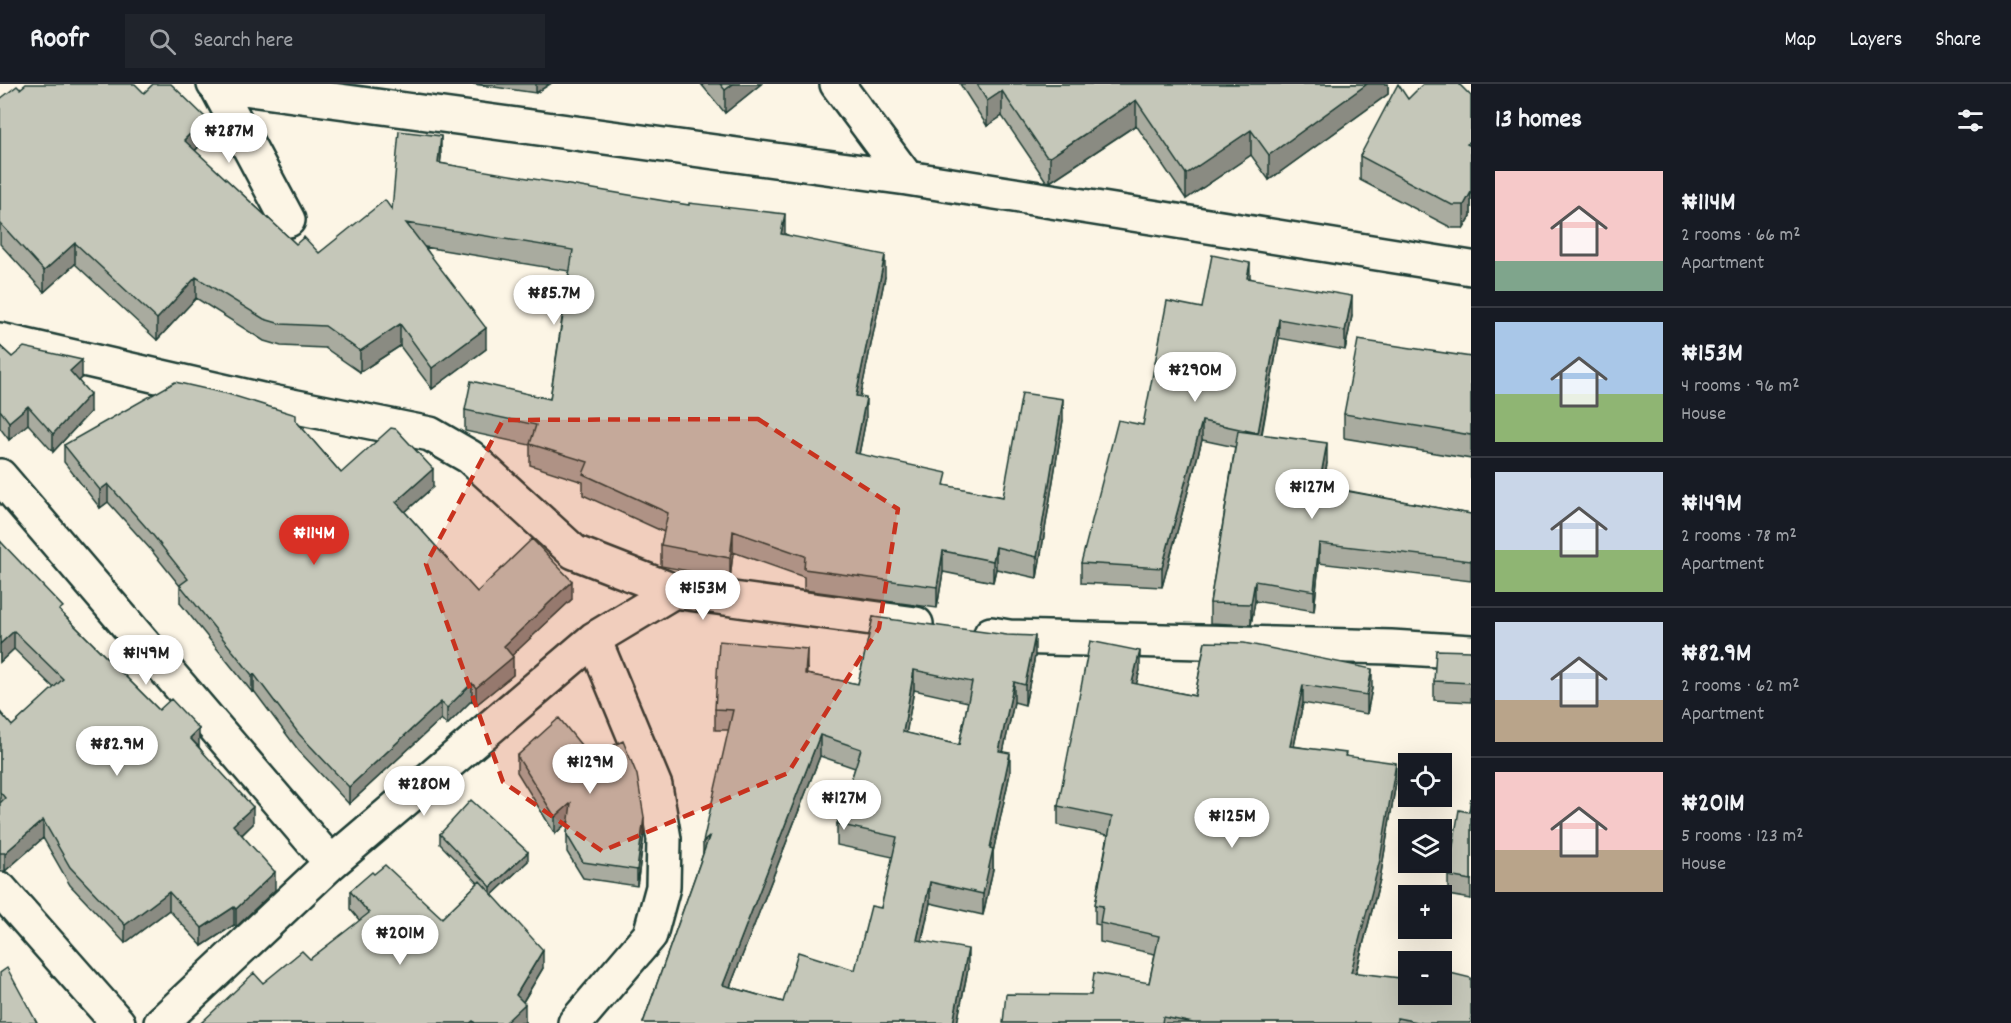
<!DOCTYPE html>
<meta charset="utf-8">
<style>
:root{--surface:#171b24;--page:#20242c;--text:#f1f3f6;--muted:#9ea1a6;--line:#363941;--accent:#d93025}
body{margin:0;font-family:Dekko,sans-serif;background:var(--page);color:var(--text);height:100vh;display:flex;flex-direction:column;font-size:22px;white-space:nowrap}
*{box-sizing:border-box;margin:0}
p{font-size:20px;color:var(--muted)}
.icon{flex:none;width:33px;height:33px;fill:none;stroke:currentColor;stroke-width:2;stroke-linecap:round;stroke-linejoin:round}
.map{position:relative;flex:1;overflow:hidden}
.panel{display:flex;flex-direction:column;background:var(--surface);width:540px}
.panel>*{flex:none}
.buttons{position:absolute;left:1398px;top:669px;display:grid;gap:12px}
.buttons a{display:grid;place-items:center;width:54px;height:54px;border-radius:0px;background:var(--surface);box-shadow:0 6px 24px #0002;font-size:30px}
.price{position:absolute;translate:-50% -51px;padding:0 14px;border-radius:21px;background:#fff;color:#222;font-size:20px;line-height:39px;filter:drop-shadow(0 2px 3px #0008)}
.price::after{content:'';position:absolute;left:50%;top:36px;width:18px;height:14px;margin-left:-9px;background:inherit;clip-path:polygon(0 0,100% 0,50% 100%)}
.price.current{background:var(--accent);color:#fff}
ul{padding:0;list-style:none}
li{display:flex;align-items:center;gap:18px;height:150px;padding:0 24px}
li+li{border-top:2px solid var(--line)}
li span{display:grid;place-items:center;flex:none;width:168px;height:120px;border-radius:0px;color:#555}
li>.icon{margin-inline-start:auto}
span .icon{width:72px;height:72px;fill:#fffc;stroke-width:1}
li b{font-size:26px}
h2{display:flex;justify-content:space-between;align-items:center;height:72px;padding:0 24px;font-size:26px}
header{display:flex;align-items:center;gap:36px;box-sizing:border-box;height:84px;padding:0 30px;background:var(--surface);border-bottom:2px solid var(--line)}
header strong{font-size:28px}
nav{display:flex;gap:33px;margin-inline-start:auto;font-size:21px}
.search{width:420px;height:54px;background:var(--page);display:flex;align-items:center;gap:15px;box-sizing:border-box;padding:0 21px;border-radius:0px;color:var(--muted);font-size:22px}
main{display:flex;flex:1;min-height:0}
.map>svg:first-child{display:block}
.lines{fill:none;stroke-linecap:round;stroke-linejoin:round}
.minor-casing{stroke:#1f3d34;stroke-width:38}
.minor{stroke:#fcf5e5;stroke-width:33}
.wall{fill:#a9ab9f;stroke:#1f3d34;stroke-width:1.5;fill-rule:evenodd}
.shaded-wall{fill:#8a8b82;stroke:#1f3d34;stroke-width:1.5}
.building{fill:#c5c7b9;stroke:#1f3d34;stroke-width:1.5;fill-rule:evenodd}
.marked{fill:#c8321e;fill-opacity:0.2;stroke:#c8321e;stroke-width:4.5;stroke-dasharray:12 8;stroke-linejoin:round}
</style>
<header>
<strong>Roofr</strong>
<div class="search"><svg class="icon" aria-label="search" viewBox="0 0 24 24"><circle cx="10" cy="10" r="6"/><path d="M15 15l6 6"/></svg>Search here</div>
<nav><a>Map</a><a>Layers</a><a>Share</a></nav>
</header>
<main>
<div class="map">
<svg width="1471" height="939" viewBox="0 0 1471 939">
<rect width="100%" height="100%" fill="#fcf5e5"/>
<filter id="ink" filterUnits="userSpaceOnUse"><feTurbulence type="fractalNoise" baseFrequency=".0167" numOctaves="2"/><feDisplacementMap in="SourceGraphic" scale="12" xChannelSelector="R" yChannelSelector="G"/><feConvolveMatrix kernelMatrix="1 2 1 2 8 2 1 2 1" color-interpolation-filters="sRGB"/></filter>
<g filter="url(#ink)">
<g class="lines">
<defs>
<path id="minor" d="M214,0L907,94L1471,184
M837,0L907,94
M216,1L288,136
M0,256L262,316L430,350L470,373L574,468L674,507L916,540
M0,392L331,779
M991,550L1009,553L1391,563L1471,568
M0,805L118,939
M161,939L331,779L594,555L674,507
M575,939L650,851L663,803L664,755L655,702L594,555"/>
</defs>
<use href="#minor" class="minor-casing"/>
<use href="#minor" class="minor"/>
</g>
<path class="wall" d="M473,0H550L536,9Z
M701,0H761L725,29Z
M960,0H1388V10L1269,96L1251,71L1186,115L1136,41L1050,98L1046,97L1002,32L987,42Z
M20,5L144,9L206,55L195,67L296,160L319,169L392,126L441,73L440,79L785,150L885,193L860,313L866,335L859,370L947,402L1003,413L1063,336L1037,494L996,485L993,498L943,488L937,524L804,506V493L733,468L730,495L661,482V461L664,448L583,411V398L530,381V361L465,347V326L550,315L569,187L425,163L486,265L432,305L400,262L360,288L325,264L281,262L264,257L196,214L157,256L75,180L44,208L0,160V15Z
M1471,12V132L1464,144H1452L1360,96V72L1408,15Z
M1250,194L1352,232L1345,266L1279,254L1262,350L1327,379L1323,402L1471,430V497L1319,479L1314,527L1255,517L1251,541L1210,539V519L1235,363L1202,356L1162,503L1081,499V479L1202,224Z
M0,262L12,273L82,294L79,297L90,328L53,368L28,340L9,356L0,344Z
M1471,273V394V375L1344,354V330Z
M296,337L341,389L433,403L405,428L477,508L572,515L512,571L513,591L476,621L472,616L447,641L441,635L349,720L299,667L254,607L252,608L180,519V502L152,467L108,418L100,424L64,378V361Z
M0,457L63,530L159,626L199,663L253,740L242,751L275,806L236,843L234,841L202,862L169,826L125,859L70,801L43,754L5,787H0V628L12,642L54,604L14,565L0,578Z
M873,533L1035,572L1025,621L1014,618L1003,668L1010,689L993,768V785L983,831L930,819L922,857L968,885L957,939H643L703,770L729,646H715V625L807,585L806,590L858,600ZM914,606L968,618L959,661L906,649ZM820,672L855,684L837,740V761L893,773L881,824L855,886L783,918L730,903Z
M1205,558L1372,604L1367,630L1303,619L1294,662L1346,672L1396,698L1380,795L1356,889L1471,939H1003L1091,911L1149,899L1155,870L1100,858V841L1095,840V821L1108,751L1058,741V722L1140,586L1136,600L1195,612Z
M1471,567V618L1434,616V597Z
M517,672L644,750L637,802L583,794L567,768V751L568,738L555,750L517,688Z
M1471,714V815L1448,811V792L1469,728Z
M440,750L528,777L492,811L543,884L523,918L525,938L523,939H201L263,899L310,875L360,837L350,825V807L374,790L442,834L478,799L440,760Z"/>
<path class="shaded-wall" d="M536,0H550L536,9Z
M733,0H761L725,29V6Z
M1367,0H1388V10L1269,96V71Z
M1002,7V32L987,42V17Z
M1136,16V41L1050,98V73Z
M206,34V55L184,78V56Z
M1251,46V71L1186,115V90Z
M441,52V73L438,100V79Z
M1471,108V132L1464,144V121Z
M785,130V151L781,150Z
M75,159V180L44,208V187Z
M885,171V193L856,333V312Z
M1250,179V199L1247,194Z
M196,193V214L157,256V235Z
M1352,212V232L1345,266V247Z
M1279,235V254L1258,369V349Z
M400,240V262L360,288V267Z
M486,244V265L432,305V284Z
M82,276V294L70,305V287Z
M90,310V328L53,368V350Z
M866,314V335L855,390V369Z
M1063,315V336L1037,494V473Z
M28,322V340L9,356V338Z
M1202,337V356L1162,503V484Z
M1327,359V379L1319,422V402Z
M433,385V403L396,436V418Z
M108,400V418L100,424V406Z
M733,447V468L730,495V474Z
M1319,459V479L1314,527V507Z
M996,463V485L993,498V477Z
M943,467V488L937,524V503Z
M572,497V515L504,579V562Z
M1255,497V517L1251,541V520Z
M14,547V565L0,578V560Z
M1035,552V572L1025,621V601Z
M807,565V585L805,610V590Z
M1140,567V586L1132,618V599Z
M513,573V591L476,621V604Z
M1372,585V604L1367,630V611Z
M914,586V606L903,668V648Z
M254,590V607L252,608V591Z
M1014,598V618L999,687V667Z
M472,599V616L447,641V624Z
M1303,601V619L1290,681V662Z
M441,618V635L349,720V703Z
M199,645V663L190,654Z
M820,651V672L723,921V901Z
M1010,669V689L993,768V785L983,831V810L990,764Z
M1396,679V698L1380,795L1351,907V888Z
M571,719V735L555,750V733Z
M253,723V740L233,759V741Z
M644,733V750L637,802V786Z
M43,736V754L5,787V769Z
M709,753L703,779V758Z
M528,768V777L491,812V803Z
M275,788V806L236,843V825Z
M930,798V819L917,876V856Z
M169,808V826L125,859V841Z
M234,823V841L202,862V844Z
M968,865V885L957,939H953Z
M543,866V884L518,926L525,920V938L523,939H505L516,911Z"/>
<path class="building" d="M26,0H135L144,9L153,0H171L206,34L184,56L296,160L304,153L319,169L385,116L392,126L399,47L441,52L438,79L689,121V119L785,130L781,150L885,171L856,312L866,314L855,369L947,389L944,401L1003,413L1022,309L1063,315L1037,473L996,463L993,477L943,467L937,503L804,485L805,472L733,447L730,474L661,461L668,429L583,390L588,378L530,360L536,341L465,326L471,297L550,315L573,166L406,139L486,244L432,284L400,240L360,267L325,242L281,240L264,235L196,193L157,235L75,159L44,187L0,139V15L17,2L20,5Z
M720,0H733L725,6Z
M977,0H1367L1269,71L1251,46L1186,90L1136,16L1050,73L1046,72L1002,7L987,17Z
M1398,0L1408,15L1423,0H1459L1471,12V56L1467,60L1471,62V108L1464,121H1452L1360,72Z
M1212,171L1250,179L1247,194L1352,212L1345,247L1279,235L1258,349L1202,337L1162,484L1081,479L1118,336L1143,341L1167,217L1202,224Z
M1358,256L1471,273V351L1344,330Z
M0,262L12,273L24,263L82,276L70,287L90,310L53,350L28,322L9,338L0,326Z
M175,298L228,310L296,331V337L341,389L391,344L396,345L433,385L396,418L477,508L532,455L572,497L504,562L513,573L476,604L472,599L447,624L441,618L349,703L299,650L254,590L252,591L180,501L188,495L152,450L108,400L100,406L64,361Z
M1238,347L1327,359L1319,402L1471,430V477L1319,459L1314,507L1255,497L1251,520L1210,519Z
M0,457L63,523L59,526L159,626L171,615L199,645L190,654L253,723L233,741L275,788L236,825L234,823L202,844L169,808L125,841L70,783L43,736L5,769H0V719L5,714L0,708V628L12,642L63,595L14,547L0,560Z
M873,533L1007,551L1035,552L1025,601L1014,598L999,667L1010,669L990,764L993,765L983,810L930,798L917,856L968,865L953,939H643L709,753L703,758L733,626L715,625L719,557L807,565L805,590L858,600ZM914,586L972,598L959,661L903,648ZM820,651L861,665L837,740L897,753L881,824L871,822L855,886L798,868L783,918L723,901Z
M1090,557L1140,567L1132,599L1195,612L1205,558L1244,559L1372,585L1367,611L1303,601L1290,662L1346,669L1345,672L1396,679L1380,776L1351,888L1408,895V910H1442V887L1471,894V939H1423L1397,934V939H1193L1163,933L1162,939H1003L1006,910L1091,911L1094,889L1149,899L1159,852L1100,839L1103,822L1095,821L1112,733L1058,722Z
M1436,566L1471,567V599L1434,597Z
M559,634L590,672L623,657L637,691L644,733L637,786L583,778L567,751L571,719L555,733L517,672Z
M1471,714V796L1448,792L1459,726L1469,728Z
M471,716L528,768L491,803L440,750Z
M385,781L442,834L480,797L543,866L516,911L525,920L505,939H475L473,937L470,939H201L254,889L263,899L302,867L310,875L369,829L350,807L372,788L374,790Z
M7,884L37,939H0V889Z"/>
</g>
<path class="marked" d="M758,335L898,425L879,544L788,689L602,767L503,698L426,480L503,336Z"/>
</svg>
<div class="buttons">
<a><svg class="icon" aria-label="locate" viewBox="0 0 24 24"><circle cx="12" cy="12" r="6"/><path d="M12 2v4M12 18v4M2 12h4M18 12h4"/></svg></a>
<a><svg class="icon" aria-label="layers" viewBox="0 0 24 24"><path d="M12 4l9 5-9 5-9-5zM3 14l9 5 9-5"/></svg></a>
<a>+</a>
<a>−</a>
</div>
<b class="price" style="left:229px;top:80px">₦287M</b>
<b class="price" style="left:554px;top:242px">₦85.7M</b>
<b class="price" style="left:1195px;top:319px">₦290M</b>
<b class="price" style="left:1312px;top:436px">₦127M</b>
<b class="price current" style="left:314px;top:482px">₦114M</b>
<b class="price" style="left:703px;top:537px">₦153M</b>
<b class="price" style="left:146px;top:602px">₦149M</b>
<b class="price" style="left:117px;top:693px">₦82.9M</b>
<b class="price" style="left:590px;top:711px">₦129M</b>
<b class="price" style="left:424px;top:733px">₦280M</b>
<b class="price" style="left:844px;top:747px">₦127M</b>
<b class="price" style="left:1232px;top:765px">₦125M</b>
<b class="price" style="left:400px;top:882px">₦201M</b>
</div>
<section class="panel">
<h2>13 homes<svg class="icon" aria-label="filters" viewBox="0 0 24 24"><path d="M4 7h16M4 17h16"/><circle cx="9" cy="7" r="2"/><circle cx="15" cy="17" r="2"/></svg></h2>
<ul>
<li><span style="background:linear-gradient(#f6c9c9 75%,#7fa58c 0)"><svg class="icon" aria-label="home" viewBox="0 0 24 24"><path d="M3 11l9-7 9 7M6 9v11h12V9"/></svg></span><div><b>₦114M</b><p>2 rooms · 66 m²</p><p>Apartment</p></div></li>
<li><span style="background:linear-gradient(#a9c7e8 60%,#8fb573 0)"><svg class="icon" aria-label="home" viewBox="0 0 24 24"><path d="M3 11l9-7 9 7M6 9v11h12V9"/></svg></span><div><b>₦153M</b><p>4 rooms · 96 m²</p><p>House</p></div></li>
<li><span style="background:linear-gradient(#c9d6e8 65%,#8fb573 0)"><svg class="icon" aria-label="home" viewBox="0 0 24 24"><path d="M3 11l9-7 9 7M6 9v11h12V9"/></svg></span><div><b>₦149M</b><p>2 rooms · 78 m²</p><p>Apartment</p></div></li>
<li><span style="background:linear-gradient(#c9d6e8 65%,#b9a48a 0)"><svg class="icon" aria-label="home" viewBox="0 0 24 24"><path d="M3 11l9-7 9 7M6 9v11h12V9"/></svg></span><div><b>₦82.9M</b><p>2 rooms · 62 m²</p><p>Apartment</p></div></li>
<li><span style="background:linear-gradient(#f6c9c9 65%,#b9a48a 0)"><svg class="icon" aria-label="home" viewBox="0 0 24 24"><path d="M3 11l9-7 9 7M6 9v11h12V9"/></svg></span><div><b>₦201M</b><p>5 rooms · 123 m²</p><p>House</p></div></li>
</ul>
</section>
</main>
